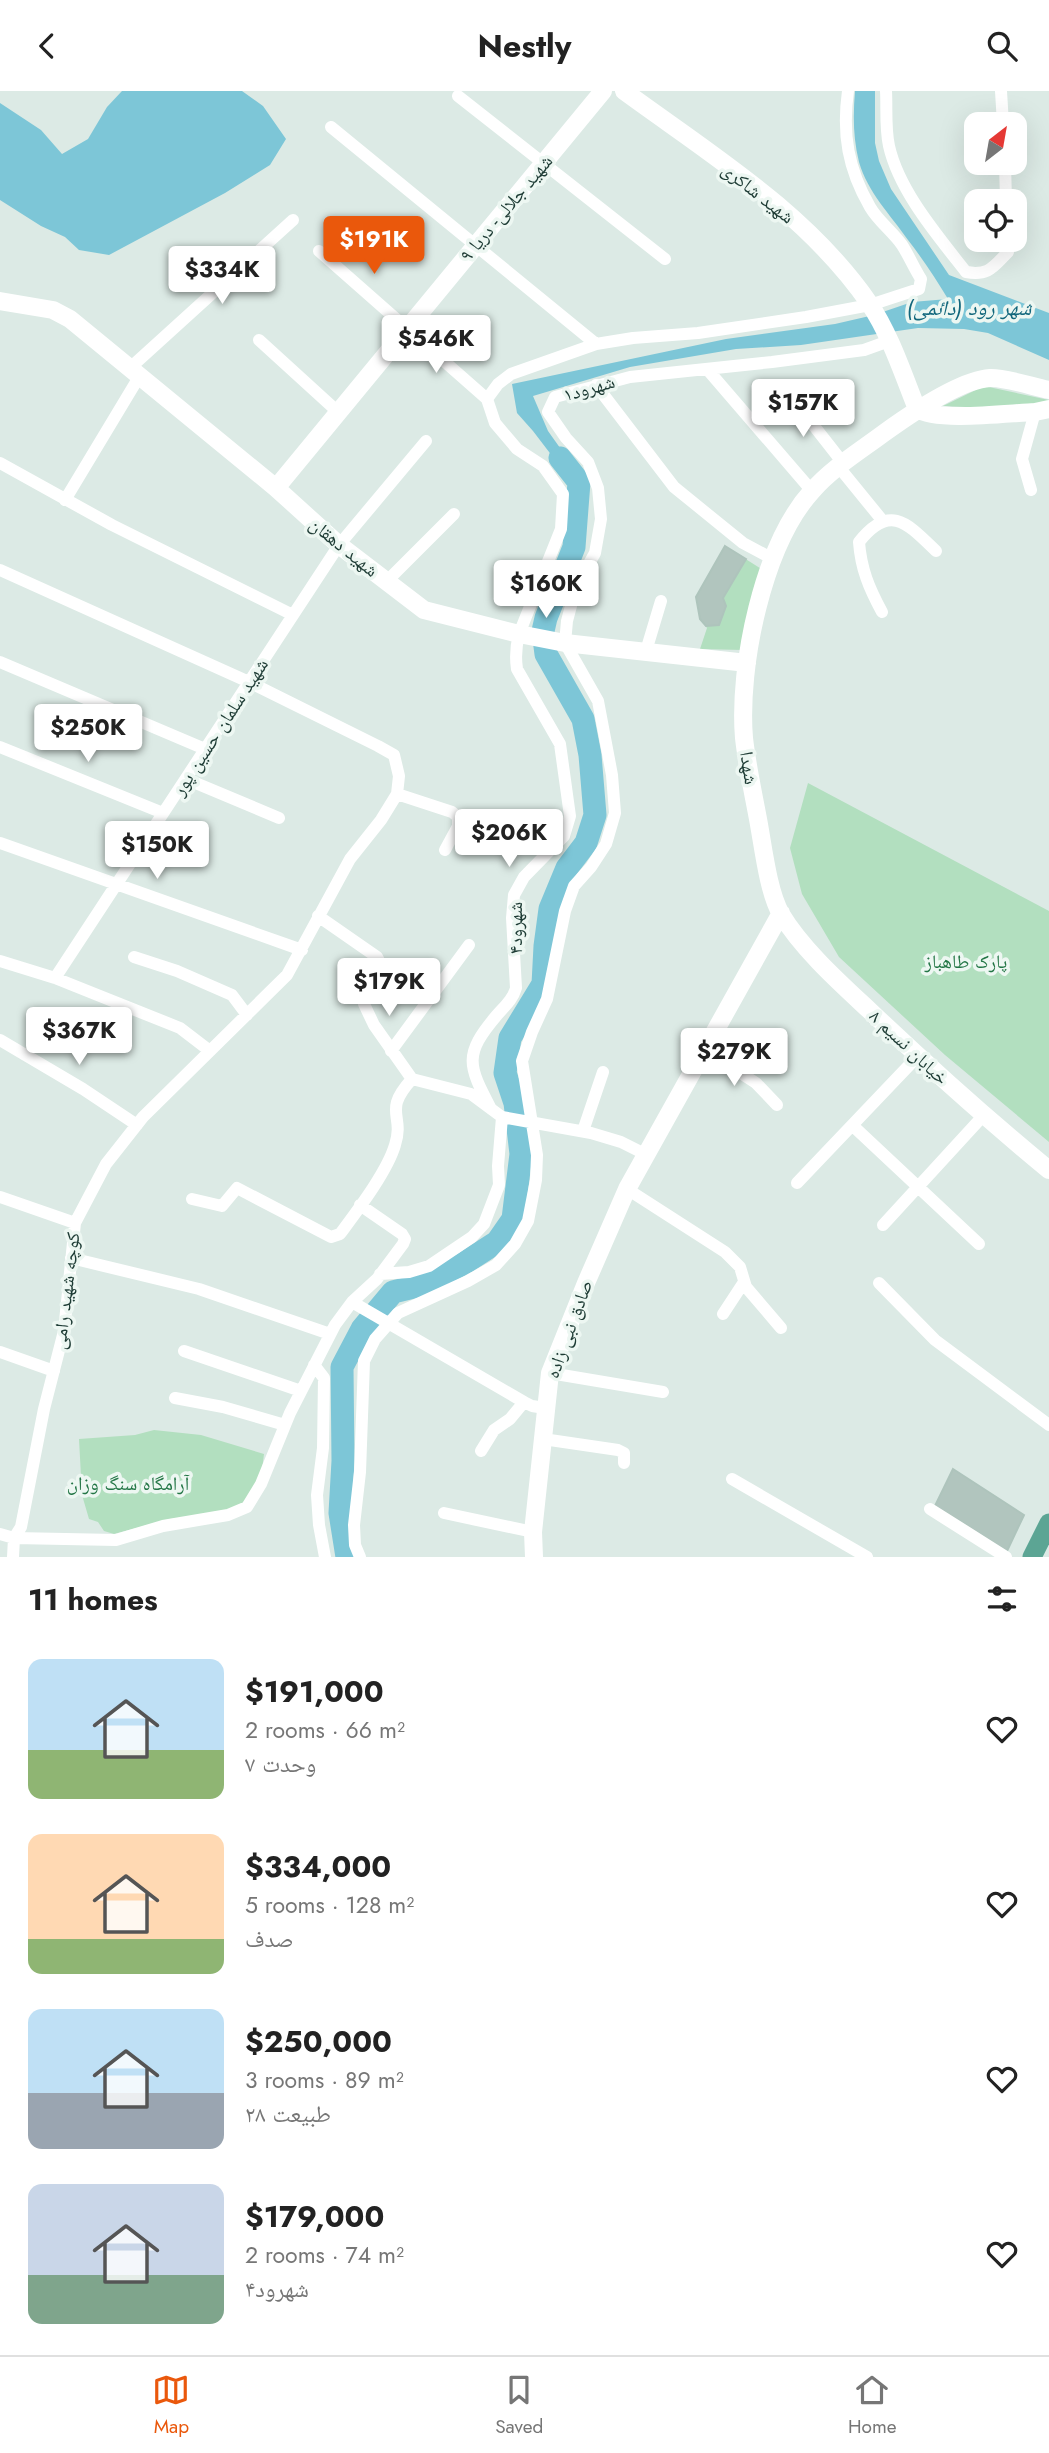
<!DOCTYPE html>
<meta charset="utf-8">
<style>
:root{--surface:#fff;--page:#f2f2f2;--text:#222;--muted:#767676;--line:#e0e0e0;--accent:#ea580c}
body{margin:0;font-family:Jost,"Noto Naskh Arabic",sans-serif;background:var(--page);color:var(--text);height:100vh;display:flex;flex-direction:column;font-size:26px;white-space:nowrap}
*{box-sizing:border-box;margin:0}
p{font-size:23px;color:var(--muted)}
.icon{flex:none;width:38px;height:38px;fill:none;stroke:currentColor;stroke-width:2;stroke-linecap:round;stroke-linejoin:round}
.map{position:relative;height:1466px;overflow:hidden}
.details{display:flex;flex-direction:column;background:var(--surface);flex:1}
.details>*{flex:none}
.needle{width:46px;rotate:31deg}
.fabs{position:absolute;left:964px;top:21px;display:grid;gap:14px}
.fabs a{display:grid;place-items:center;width:63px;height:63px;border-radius:14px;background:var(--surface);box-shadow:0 7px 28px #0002;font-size:35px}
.price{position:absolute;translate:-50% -60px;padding:0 16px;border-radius:7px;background:#fff;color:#222;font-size:23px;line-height:46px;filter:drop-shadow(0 2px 4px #0008)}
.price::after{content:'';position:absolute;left:50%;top:42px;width:21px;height:16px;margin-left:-10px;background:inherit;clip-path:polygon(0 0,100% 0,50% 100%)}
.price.current{background:var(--accent);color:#fff}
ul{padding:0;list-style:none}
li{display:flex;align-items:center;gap:21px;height:175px;padding:0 28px}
li span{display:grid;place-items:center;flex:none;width:196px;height:140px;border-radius:14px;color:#555}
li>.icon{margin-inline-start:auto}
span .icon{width:84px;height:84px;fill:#fffc;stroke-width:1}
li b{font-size:30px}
h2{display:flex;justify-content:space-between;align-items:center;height:84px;padding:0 28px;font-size:30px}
header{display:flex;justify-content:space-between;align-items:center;height:91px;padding:0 28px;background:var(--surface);font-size:32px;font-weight:700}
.tab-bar{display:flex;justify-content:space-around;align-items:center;height:98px;border-top:2px solid var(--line);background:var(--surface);font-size:19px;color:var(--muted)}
.tab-bar a{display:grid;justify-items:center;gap:4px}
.tab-bar .current{color:var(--accent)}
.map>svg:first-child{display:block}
.green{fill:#b2dfbf}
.water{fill:#7dc6d7}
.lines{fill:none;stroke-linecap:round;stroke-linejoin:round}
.river{stroke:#7dc6d7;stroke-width:23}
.building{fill:#b1c5be;stroke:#aec4bc;stroke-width:2}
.street{stroke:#fff;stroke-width:12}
.secondary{stroke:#fff;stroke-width:18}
.primary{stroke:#5ca594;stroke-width:19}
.labels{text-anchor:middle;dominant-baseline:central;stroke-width:7;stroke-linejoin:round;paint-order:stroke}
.street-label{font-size:19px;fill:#1d3b34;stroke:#edf7f2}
.park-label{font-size:19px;fill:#237646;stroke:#edf7f2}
.water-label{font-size:21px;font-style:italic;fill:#12677c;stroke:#edf7f2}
</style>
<header><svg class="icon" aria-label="back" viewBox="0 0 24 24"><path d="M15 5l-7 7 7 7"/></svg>Nestly<svg class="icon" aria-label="search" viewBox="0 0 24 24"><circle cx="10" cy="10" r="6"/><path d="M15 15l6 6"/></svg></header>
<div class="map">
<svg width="1049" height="1466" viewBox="0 0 1049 1466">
<rect width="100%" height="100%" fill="#dceae5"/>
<path class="green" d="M984,295L1049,309V311L988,317L943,315Z
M725,455L763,479L743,559L700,558L707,537L700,528L696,506Z
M808,692L1049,820V1051L945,964L839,866L802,803L790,757Z
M154,1339L201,1344L264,1363L262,1379L248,1407L237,1416L215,1422L170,1428L114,1443L104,1440L98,1431L89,1428L82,1404L79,1348L135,1344Z"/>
<path class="water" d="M122,0H242L263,15L286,48L270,74L225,102L109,164L79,159L65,146L41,135L0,109V12L41,39L62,63L88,48L107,16Z
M855,0H875V52L879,70L891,98L949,184L1049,222V269L988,242L964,238L918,237L801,254L736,258L630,276L533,305L548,340L585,392L572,391L533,340L517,322L512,293L726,248L835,233L874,224L912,211L948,208C936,188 922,167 908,149C890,123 868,102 859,71C853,47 853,24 855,0Z"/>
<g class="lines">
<path class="river" d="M347,1466L340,1422L343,1370L342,1276L362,1238L393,1201L426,1193L466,1171L497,1151L513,1128L521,1063L515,1012L505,982L510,947L543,893L545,855L550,818L567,777L586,752L595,724L590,664L583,628L546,563L543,540L546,527L574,456L579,391L560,367"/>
</g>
<path class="building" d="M725,455L746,468L723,507L726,515L719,534L706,535L700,528L696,506Z
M953,1378L1024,1424L1007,1460L935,1415Z"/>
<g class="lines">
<path class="street" d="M886,0C887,18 885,37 889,55C899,100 938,145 966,181C989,185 993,176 1008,161V149
M1001,0L1003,33
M458,5L665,168
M331,36L596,253
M1005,72L1006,110
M319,160L487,308L495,332L517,358L543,375L563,403L561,438L519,543C516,555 515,565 517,578L560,653L570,725L564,745L524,786L514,804L512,827L516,897C513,908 505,915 497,924C463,964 468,974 491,1018
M259,249L338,321
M130,277L293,129
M707,278L812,400
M596,294L674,396L743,452L771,467
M789,303L843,372
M487,308L498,293L511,283L596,253L633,247L698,242L806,226L870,214L919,198L921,188C914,177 909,165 902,154C893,141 878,130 870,116C848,78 842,43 848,0
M0,372L112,434L293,524
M838,375L882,429
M1031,399L1022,368L1035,321
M65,409L139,286
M0,479L249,591L378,655L394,664L399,685L397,703L381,729L350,768L287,884L143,1026L106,1073L75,1132L64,1240L44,1318L21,1436L14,1447L0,1443
M387,490L454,423
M882,521C869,497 861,478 859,451C890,412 907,432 936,460
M646,560L661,510
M0,571L205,658
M0,656L163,722
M186,688L279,727
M397,703L452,721L458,726V735L445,759
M0,752L302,859
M318,825L377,866L384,880C378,892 369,900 364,913L374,934L412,988L471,1003L502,1026L591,1042L621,1051L647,1064
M134,866L177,880L232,904L247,924
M0,870L55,887L180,937L210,960
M55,887L339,454L426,350
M0,949L83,998L137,1034
M705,959L756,992L777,1014
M391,960L469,854
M852,1034L979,1153
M583,1040L603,981
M797,1092L918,965
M627,1098L725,1161L740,1176L746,1196L781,1237
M0,1106L75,1132
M192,1108L222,1115L237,1097L331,1146L340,1143C357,1120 387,1081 395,1054C405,1023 382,1021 412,988
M883,1134L983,1025
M71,1167L199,1198L330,1243
M380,1183L409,1181L429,1175L472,1146L484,1133L499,1094L498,1075L502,1026
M879,1192L935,1249L1049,1334
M352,1211L524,1311L532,1315L545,1317
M723,1223L744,1191
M184,1260L301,1300
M0,1261L54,1280
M314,1274L324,1287L323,1357L317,1404L319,1434L325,1466
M550,1282L663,1301
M175,1307L223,1316L285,1334
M543,1348L618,1359L624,1362V1372
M481,1360L494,1339L510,1328L524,1311
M732,1388L867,1466
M930,1418L1006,1466
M444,1422L533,1441
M13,1466L14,1447L116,1449L163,1435L228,1424L247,1416L261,1393L290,1322L335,1234L352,1211L377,1188L403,1153L405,1148L402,1143L360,1114
M360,1466L355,1454L354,1434L360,1381L364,1270L375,1248L398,1222L468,1190L496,1174L515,1153L528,1130L536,1089L537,1064L522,970L532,941L547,908L565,820L574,795L591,776L606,753L615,722L612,684L598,610L565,552L567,530L576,496L595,462L601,428L598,397L588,371L566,347L548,321L555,306L630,286L772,271L864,259L889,250"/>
<path class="secondary" d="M624,0C710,63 807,122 869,212C890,243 903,283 917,318C937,331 1008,322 1035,321L1049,318
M0,210L53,219L70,228L276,397L339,454L424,519L519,543L565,552L747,572
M1049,299C1034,296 1004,286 990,287C960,289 909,324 884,342C860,360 832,377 812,400C763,454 738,575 744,647C747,674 753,701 758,728C763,754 768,801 781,823C802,858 840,892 869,919C928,975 987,1028 1049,1079
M276,397L603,0
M534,1466L533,1441L550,1282L586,1192L627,1098L781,822"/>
<path class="primary" d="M1032,1466L1049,1432"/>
</g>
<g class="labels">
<g class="street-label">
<text transform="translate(758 102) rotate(38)">شهید شاکری</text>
<text transform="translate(506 117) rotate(-50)">شهید جلالی- دریا ۹</text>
<text transform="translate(589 297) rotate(-16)">شهرود۱</text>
<text transform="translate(344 456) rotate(39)">شهید دهقان</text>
<text transform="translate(220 636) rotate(-57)">شهید سلمان حسین پور</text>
<text transform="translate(749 677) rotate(81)">شهدا</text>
<text transform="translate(515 837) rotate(-90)">شهرود۴</text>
<text transform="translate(909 956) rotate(43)">خیابان نسیم ۸</text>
<text transform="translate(66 1200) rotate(-83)">کوچه شهید رامی</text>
<text transform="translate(569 1238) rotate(-70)">صادق نبی زاده</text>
</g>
<g class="park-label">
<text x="966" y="870">پارک طاهباز</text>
<text x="128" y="1392">آرامگاه سنگ وزان</text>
</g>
<g class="water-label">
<text x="969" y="217">شهر رود (دائمی)</text>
</g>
</g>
</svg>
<div class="fabs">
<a><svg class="needle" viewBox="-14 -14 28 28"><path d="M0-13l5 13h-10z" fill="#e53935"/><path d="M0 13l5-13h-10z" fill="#767676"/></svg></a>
<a><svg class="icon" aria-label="locate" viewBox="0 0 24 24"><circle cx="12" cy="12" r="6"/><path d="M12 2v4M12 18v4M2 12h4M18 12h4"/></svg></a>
</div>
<b class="price current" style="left:374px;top:185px">$191K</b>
<b class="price" style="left:222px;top:215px">$334K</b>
<b class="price" style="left:436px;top:284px">$546K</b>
<b class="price" style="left:803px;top:348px">$157K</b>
<b class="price" style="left:546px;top:529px">$160K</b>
<b class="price" style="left:88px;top:673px">$250K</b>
<b class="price" style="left:509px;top:778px">$206K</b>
<b class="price" style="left:157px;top:790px">$150K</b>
<b class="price" style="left:389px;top:927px">$179K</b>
<b class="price" style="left:79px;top:976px">$367K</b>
<b class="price" style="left:734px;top:997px">$279K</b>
</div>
<section class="details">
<h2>11 homes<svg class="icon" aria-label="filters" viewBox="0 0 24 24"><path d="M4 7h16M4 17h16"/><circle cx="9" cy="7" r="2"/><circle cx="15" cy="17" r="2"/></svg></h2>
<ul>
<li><span style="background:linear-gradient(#bfe0f5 65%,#8fb573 0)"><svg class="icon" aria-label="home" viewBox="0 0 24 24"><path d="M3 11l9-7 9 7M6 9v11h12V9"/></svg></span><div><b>$191,000</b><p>2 rooms · 66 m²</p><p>وحدت ۷</p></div><svg class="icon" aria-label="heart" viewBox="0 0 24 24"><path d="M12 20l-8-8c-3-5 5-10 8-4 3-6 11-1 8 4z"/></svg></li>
<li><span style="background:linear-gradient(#ffd9b3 75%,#8fb573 0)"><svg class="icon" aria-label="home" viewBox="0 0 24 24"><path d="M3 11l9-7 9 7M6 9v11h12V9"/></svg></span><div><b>$334,000</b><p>5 rooms · 128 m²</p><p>صدف</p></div><svg class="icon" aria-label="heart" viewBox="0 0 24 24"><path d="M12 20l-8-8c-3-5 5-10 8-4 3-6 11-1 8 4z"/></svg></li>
<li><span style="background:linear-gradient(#bfe0f5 60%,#9aa5b1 0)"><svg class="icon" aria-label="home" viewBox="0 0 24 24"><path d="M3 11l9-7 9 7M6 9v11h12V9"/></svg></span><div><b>$250,000</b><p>3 rooms · 89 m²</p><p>طبیعت ۲۸</p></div><svg class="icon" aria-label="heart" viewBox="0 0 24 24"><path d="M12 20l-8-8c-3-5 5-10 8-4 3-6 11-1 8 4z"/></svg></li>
<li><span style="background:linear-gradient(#c9d6e8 65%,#7fa58c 0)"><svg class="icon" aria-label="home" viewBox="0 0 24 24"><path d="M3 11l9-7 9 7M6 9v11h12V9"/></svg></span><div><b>$179,000</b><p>2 rooms · 74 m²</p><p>شهرود۴</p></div><svg class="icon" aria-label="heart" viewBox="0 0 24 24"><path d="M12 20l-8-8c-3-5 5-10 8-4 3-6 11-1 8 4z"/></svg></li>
</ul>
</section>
<nav class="tab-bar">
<a class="current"><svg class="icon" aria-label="map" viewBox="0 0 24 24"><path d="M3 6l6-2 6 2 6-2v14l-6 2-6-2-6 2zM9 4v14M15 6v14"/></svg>Map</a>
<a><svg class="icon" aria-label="saved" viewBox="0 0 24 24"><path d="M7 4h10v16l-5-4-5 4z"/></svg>Saved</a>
<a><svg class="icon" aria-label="home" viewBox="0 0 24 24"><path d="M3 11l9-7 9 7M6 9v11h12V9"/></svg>Home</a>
</nav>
